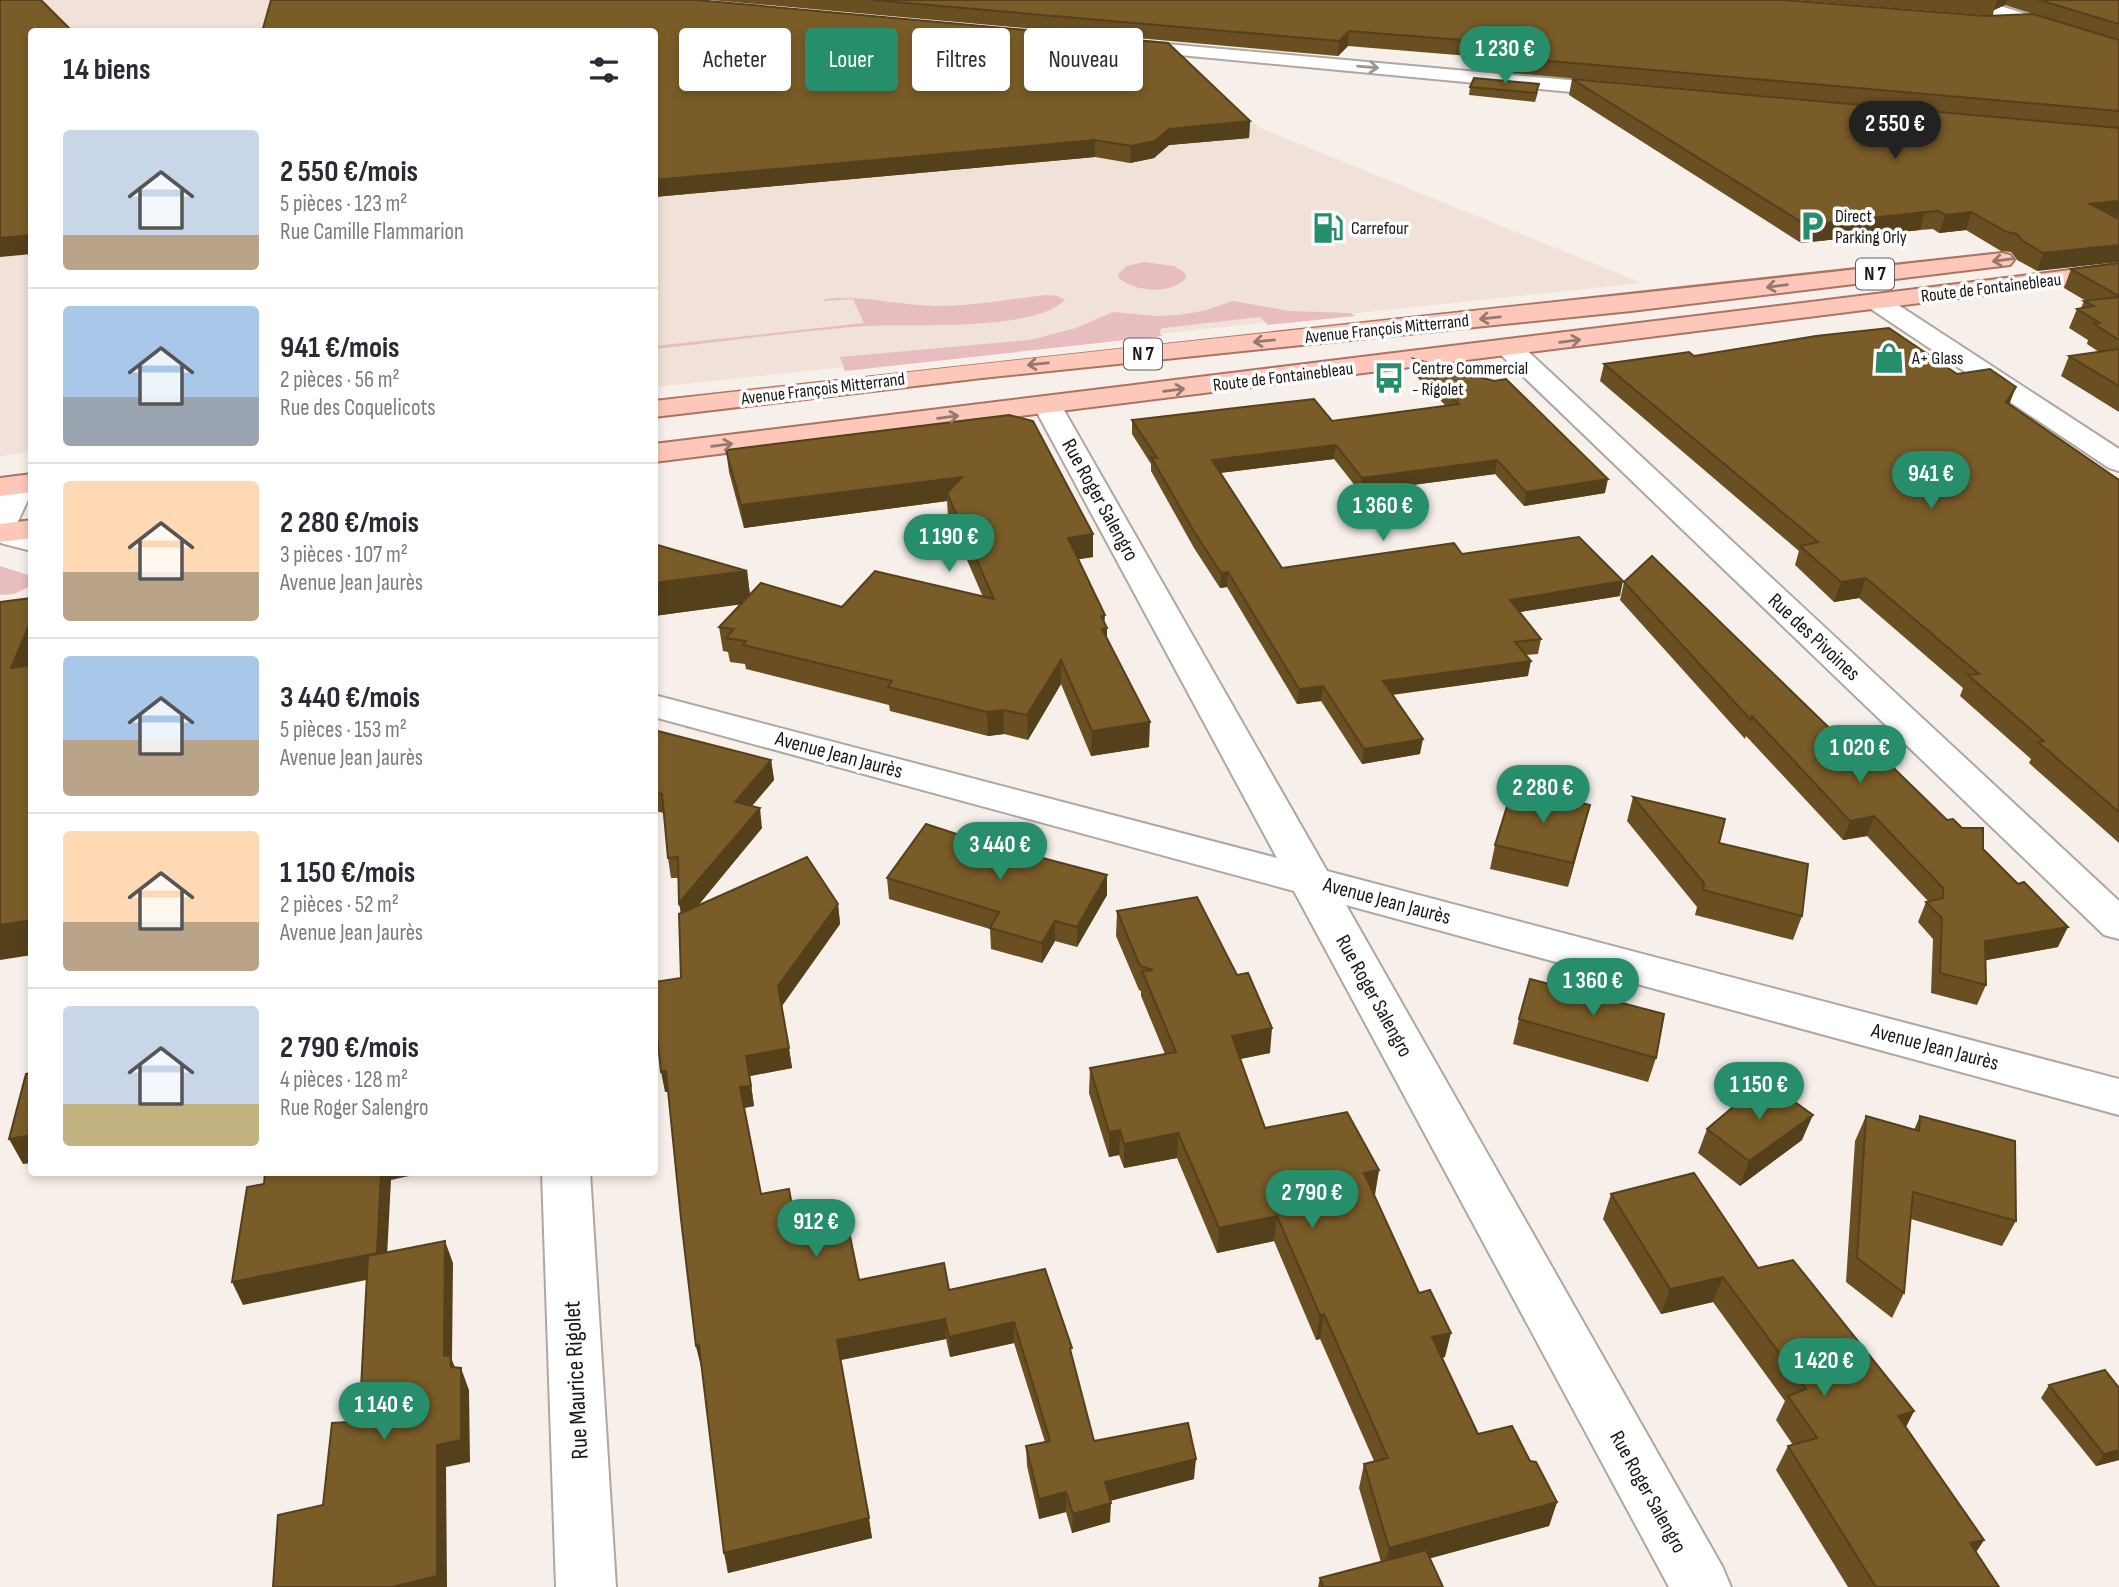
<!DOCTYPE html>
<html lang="fr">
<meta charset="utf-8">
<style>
:root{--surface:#fff;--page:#f2f2f3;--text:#2b2b33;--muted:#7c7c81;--line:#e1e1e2;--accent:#268e6b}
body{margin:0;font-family:"Sofia Sans Condensed",sans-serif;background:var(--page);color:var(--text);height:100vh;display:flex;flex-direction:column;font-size:26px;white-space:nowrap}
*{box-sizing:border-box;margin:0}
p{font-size:23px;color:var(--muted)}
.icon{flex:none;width:38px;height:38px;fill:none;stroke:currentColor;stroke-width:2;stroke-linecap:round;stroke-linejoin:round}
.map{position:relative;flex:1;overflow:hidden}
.details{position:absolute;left:28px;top:28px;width:630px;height:1148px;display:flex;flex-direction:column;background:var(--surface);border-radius:7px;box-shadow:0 4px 10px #0003}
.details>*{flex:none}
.top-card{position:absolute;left:679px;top:28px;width:665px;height:63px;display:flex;gap:14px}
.price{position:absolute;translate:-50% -60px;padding:0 16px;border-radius:24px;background:var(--accent);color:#fff;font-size:23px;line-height:46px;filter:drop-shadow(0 2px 4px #0008)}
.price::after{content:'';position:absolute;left:50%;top:42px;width:21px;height:16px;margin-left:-10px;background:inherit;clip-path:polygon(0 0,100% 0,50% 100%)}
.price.current{background:#222;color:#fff}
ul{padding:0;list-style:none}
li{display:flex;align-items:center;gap:21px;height:175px;padding:0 35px}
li+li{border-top:2px solid var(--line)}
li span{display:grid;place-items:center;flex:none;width:196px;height:140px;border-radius:7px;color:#555}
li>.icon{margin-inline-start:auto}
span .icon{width:84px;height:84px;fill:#fffc;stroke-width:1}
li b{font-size:30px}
h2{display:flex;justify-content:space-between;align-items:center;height:84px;padding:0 35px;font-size:30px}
.chip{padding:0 24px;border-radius:7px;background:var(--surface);box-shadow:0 4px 10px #0003;font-size:24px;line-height:63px}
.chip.current{background:var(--accent);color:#fff}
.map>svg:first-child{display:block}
.built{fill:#f0e2d8}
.green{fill:#e7bdbf}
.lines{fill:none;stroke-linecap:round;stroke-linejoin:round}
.minor-casing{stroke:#aea7a2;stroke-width:4}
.primary-casing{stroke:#ad7261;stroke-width:4}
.minor{fill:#fff;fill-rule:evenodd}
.primary{fill:#fdc8b9;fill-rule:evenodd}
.wall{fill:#694f22}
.shaded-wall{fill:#55401c}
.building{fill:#7a5c28;stroke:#55401c;stroke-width:2}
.oneway{stroke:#989796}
.oneway2{stroke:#97786f}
.labels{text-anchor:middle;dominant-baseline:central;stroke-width:7;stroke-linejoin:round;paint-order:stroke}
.far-poi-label{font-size:18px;fill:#1a1715;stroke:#fefefe;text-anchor:start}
.far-street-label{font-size:18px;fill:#1a1715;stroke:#fefefe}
.shield{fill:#fefefe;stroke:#5e5c5b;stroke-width:2}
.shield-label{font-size:19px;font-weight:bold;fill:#1a1715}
.street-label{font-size:21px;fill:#1a1715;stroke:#fefefe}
.near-street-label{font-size:24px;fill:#1a1715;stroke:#fefefe}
</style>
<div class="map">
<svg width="2119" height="1587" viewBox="0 0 2119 1587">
<rect width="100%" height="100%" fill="#f7efea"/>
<path class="built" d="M0,0H578L1183,56L1258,127L1642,283L655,387L654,32H32L31,452L0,456Z"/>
<path class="green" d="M1144,262L1174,266L1185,273L1186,278C1172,295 1134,292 1119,278L1118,274L1127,266Z
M1047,295L1058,296L1065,300C1030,334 901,322 851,327C785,333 720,342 655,349V346L864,323L853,299L823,301L826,299C862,295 897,305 934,306C971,307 1009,299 1047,295Z
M1233,301L1289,311L1351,313L1355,316L1268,325L1260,317L1163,328L1159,331L1162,336L845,371L840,357L1030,340L1076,328L1113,312L1155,316L1179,315L1203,311Z
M0,566L31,576V586L14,594L0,595Z"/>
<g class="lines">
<defs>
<path id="minor" d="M1955,0H1981L2119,43V54L1957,4Z
M1122,40L1624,85L1634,91L1624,97L1116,49L1113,45Z
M1877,294L1886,297L2119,449V471L2109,468L1868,307L1864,302L1868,297Z
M1510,341L1519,343L2119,901V939L2104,935L1501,355L1497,349L1501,343Z
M1047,397L1057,399L1061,405L1327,871L2119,1079V1115L1346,905L1722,1566L1731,1587H1669L1294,891L654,717V695L1277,858L1033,405L1037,399Z
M19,476L30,479L32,491L15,528L32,532V551L0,543V494L8,479Z
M542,1172H590L616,1587H556Z"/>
<path id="primary" d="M2002,253L2010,255L2014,260L2010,265L1631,311L982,378L654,417V401C1103,348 1553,304 2002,253Z
M2119,264V278L654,462V444Z
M32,474V492L0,496V478Z
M32,520V538L0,542V524Z"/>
</defs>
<use href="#minor" class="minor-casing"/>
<use href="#primary" class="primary-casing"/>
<use href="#minor" class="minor"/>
<use href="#primary" class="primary"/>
</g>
<path class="wall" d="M711,0H1784L1986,16L2033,14L2005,5L1994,10L1993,15H1982L1793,0H2119V128L1479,70L1481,57L1348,46L1338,56Z
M654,32L1250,121L1249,138L1169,145L1154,158L1130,163L1095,157L654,197Z
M1572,79L2119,128L2037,271L2017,260L2011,252L2001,251L1966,230L1939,233L1933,229L1920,230L1801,243L1569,95Z
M1470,87L1538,92L1535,102L1469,95Z
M2119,263V412L2061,376L2069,356L2099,352L2087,344L2088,340L2069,328L2077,309L2081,308L2084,301H2086L2064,288L2071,269Z
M1694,356L1957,374L2009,405L2119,480V843L2029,763L2031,759L1960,696L1963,688L1859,598L1834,602L1795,565L1799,551L1600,381L1604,364Z
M1414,359L1605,493L1524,506L1495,474L1360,492L1334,459L1220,473L1282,568L1462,554L1620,596L1520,612L1541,639L1538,654L1526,655L1528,676L1392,695L1420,754L1362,764L1321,701L1297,704L1227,587L1220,588L1194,548L1151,471V464L1132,434V420L1332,421L1446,406L1412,372Z
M1009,415L1093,557L1078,559L1105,623L1107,640L1149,747L1091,756L1061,684L1028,740L1004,734L988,736L890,711L889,705L746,669L745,664L730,662L728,652L723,651L719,627L740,604L654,616V544L747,571L750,595L842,607L983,597L948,516L947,501L744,528L729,472L726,450Z
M1624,582L1947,820L1983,849L2058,947L1986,960V985L1977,1005L1931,993L1933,939L1918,922L1926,902L1928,901L1867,836L1843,840L1746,736L1745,739L1620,600Z
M654,730L771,760L774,780L752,806L762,828L697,906L838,904L840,924L782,1006L792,1068L750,1076L754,1106L744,1108L761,1194L859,1280L949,1290L1045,1269L1072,1359L1094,1441L1194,1479L1110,1501V1522L1072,1533L1066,1512L1039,1519L1027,1466L1026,1446L1045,1442L1014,1343L950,1357L946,1339L841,1360L872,1538L728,1573L702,1366H701L696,1346L668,1092H665L681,978V913L679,903L678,878H671L668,858L664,813L654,811Z
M1633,797L1719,843L1802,916L1793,940L1695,915L1697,907L1627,821Z
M1590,805L1568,887L1490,869L1495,845Z
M887,878L1107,895L1077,947L1055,941L1042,963L991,949L990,929L889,899Z
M1117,911L1270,1053L1240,1059L1265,1128L1379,1170L1374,1195L1445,1357L1442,1358L1478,1434L1530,1461L1557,1502L1549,1526L1430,1558L1443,1587H1318L1320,1578L1381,1562L1359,1488L1364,1464L1374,1461L1320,1339L1316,1340L1274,1241L1217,1253L1177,1158L1124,1168L1119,1155L1109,1157L1089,1093L1090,1068L1165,1054L1141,996V991L1139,990L1116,936Z
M1519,1019L1656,1058L1648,1082L1513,1044Z
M1866,1116L1914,1130L1920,1116L2016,1221L2002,1246L1911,1219L1904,1293L1892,1318L1846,1282L1855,1141Z
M1707,1129L1802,1140L1740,1186L1698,1153Z
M1611,1194L1758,1268L1914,1411L1906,1427L1984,1540L1976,1552L1999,1587H1848L1776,1470L1788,1446L1793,1445L1776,1420L1785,1401L1713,1302L1661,1314L1603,1219Z
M2049,1385L2119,1388V1460L2096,1466L2041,1398Z"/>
<path class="shaded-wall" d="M1997,0H2007L2005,5L1994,10Z
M1349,31L1348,46L1338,56L1339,41Z
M1250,121L1249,138L1169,145L1154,158L1130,163L1131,146L1169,129Z
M1095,140V157L654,197V180Z
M2119,201V218L2090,204Z
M1925,212L1920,230L1801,243L1806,225Z
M1971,212L1966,230L1939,233L1945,215Z
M32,235V254L0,257V238Z
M2119,245V262L2037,271L2043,253Z
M2016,387L2009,405L2006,402Z
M1336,445L1334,459L1211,474L1212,460Z
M1497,460L1495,474L1360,492L1362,478Z
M962,477L947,493V501L744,528L741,505Z
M1608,479L1605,493L1524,506L1526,492Z
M1093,534V557L1068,561V538Z
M747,571L751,603L654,616V583Z
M1228,572L1227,587L1220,588L1221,573Z
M1866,578L1859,598L1834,602L1841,582Z
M1623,581L1620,596L1507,614L1510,600Z
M1105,615L1104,629L1107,628V652L1101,653V616Z
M32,618V682L11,668Z
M1061,660V684L1028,740L1027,715Z
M1531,661L1528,676L1381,696L1383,681Z
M1323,686L1321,701L1297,704L1299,689Z
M1003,710L1004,734L988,736L987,712Z
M1150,722L1149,747L1091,756L1092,731Z
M1423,739L1420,754L1362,764L1364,749Z
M771,760L774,780L738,822L735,802Z
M1590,805L1584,829L1568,887L1573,863Z
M760,808L762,828L683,924L679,903Z
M1874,816L1867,836L1843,840L1850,821Z
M1107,875V895L1077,947V927Z
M838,904L840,924L781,1007L778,986Z
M32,920V955L0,960V925Z
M1055,921V941L1042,963V943Z
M2068,927L2058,947L1976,962L1985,941Z
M1272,1028L1270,1053L1230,1061L1232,1036Z
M789,1048L792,1068L750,1076L746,1056Z
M666,1071L670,1091L665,1092L661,1072Z
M751,1086L754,1106L744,1108L740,1087Z
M1813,1115L1802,1140L1740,1186L1749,1161Z
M1120,1130L1119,1155L1109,1157V1132Z
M1178,1133L1177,1158L1124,1168V1144Z
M32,1135V1163L23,1164L9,1139Z
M1379,1170L1375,1195L1360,1198L1364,1173Z
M381,1172H427L391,1180L386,1276L243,1305L232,1282Z
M1277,1216L1274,1241L1217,1253L1219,1228Z
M445,1241L453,1263L452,1360L459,1377L444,1356Z
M1723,1277L1713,1302L1661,1314L1670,1289Z
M1324,1314L1320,1339L1316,1340L1320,1315Z
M945,1319L946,1339L840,1360L837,1340Z
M1014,1322V1343L950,1357L949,1337Z
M1451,1333L1445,1357L1426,1362L1432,1337Z
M699,1345L704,1366H701L696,1346Z
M461,1368L469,1390L470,1462L446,1467L447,1587H392Z
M1914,1411L1901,1436L1898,1416Z
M2119,1450V1460L2096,1466L2104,1454Z
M1196,1459L1194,1479L1105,1502V1482Z
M1066,1492V1512L1039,1519V1499Z
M1557,1502L1549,1526L1384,1571L1389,1548Z
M1111,1503L1110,1522L1072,1533L1073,1514Z
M869,1518L872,1538L728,1573L724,1553Z
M1984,1540L1968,1564L1970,1543Z"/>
<path class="building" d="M0,0H41L73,32H32V235L0,238Z
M271,0H697L1168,43L1250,121L1169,129L1155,141L1131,146L1095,140L654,180V32H262Z
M872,0H1784L1986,16L2033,14L2119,40V111L1481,55L1486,42L1349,31L1339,41Z
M2039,0H2119V24Z
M1474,78L1539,84L1536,93L1470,87Z
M1572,79L2119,128V201L2090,204L2119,219V245L2043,253L2023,241L2017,234L2007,232L1971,212L1945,215L1939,211L1925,212L1806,225Z
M2119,263V296L2071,269Z
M2119,297V340L2094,324L2100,323L2077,309L2094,306L2084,301Z
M1889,328L1957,374L1990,369L2016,387L2006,402L2119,480V812L2038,742L2044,741L1968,675L1979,674L1866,578L1841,582L1800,546L1818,542L1604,364L1689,352L1694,356L1816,336Z
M2119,349V386L2069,356Z
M1414,359L1494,381L1506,379L1608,479L1526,492L1497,460L1362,478L1336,445L1212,460L1282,568L1454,543L1462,554L1579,537L1623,581L1510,600L1541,639L1515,642L1531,661L1383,681L1423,739L1364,749L1323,686L1299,689L1228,572L1221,573L1195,533L1151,457L1157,458L1132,420L1314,399L1332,421L1459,404Z
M1009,415L1033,421L1093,534L1068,538L1105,615L1101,616L1107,628L1102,629L1150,722L1092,731L1061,660L1027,715L1003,710L987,712L888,687L892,681L743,645L746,641L726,638L734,629L719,627L761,583L842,607L875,571L994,599L947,493L962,477L741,505L726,450Z
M654,544L747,571L654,583Z
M1652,556L1853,751L1872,747L1947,820L1953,819L1962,828H1983V849L2018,884L2024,882L2068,927L1985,941L1986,985L1940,973L1942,918L1926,902L1943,898V888L1874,816L1850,821L1752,716L1751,720L1624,582Z
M32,598V618L11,668L32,665V920L0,925V602Z
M654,730L771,760L735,802L760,808L679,903L678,857L668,858L662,794L654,792Z
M1513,787L1590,805L1573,863L1495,845Z
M1633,797L1725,819L1719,843L1808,864L1802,916L1703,890L1704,883Z
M926,824L978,841L1107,875L1077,927L1055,921L1042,943L990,928L999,912L887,878Z
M807,857L838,904L778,986L789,1048L746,1056L751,1086L740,1087L761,1194L789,1189L795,1223L845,1212L859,1280L944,1263L949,1290L1045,1269L1072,1348L1070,1349L1094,1441L1188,1423L1196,1459L1105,1482L1111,1503L1073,1514L1066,1492L1039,1499L1026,1446L1050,1441L1014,1322L949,1337L945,1319L837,1340L869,1518L724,1553L699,1345L696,1346L681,1219L666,1071L661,1072L654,1006V982L681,978L679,914Z
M1197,897L1237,975L1248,973L1272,1028L1232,1036L1265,1128L1347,1112L1379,1170L1364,1173L1419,1293L1430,1290L1451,1333L1432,1337L1478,1434L1512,1426L1530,1461L1536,1462L1557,1502L1389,1548L1364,1464L1388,1458L1324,1314L1320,1315L1277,1216L1219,1228L1178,1133L1124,1144L1120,1130L1109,1132L1090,1068L1176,1052L1142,971L1153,970L1140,966L1117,911Z
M1530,979L1664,1014L1656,1058L1519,1019Z
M32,1073V1135L9,1139L26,1074Z
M1771,1085L1813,1115L1749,1161L1707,1129L1746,1096L1749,1098Z
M1866,1116L1919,1131L1920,1116L2015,1141L2016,1221L1913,1192L1904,1293L1857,1258Z
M265,1172H381L377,1253L232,1282L247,1187L264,1184Z
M1694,1173L1758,1268L1793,1260L1914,1411L1898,1416L1984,1540L1970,1543L1999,1587H1876L1788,1446L1817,1438L1788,1396L1806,1389L1723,1277L1670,1289L1611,1194Z
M445,1241L444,1356L450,1355L451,1367L461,1368V1440L437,1445V1576L392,1587H273L278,1515L323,1505L332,1423L349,1422L352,1389L361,1388L368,1256Z
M2105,1370L2119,1388V1450L2104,1454L2049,1385Z
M1426,1550L1443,1587H1323L1320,1578Z"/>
<defs><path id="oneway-shaft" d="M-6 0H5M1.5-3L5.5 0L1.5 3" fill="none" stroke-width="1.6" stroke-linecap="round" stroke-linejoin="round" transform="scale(1.75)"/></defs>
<use class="oneway" href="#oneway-shaft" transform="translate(1368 67) rotate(5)"/>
<g class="oneway2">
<use href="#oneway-shaft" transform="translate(2003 260) rotate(173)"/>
<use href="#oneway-shaft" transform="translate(1777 286) rotate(173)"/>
<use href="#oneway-shaft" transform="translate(1490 318) rotate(174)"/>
<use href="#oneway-shaft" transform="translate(1264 341) rotate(174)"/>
<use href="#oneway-shaft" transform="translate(1570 341) rotate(-7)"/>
<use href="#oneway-shaft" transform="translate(1038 364) rotate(174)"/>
<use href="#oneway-shaft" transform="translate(1174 390) rotate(-7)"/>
<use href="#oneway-shaft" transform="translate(948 417) rotate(-7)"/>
<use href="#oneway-shaft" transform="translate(722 445) rotate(-7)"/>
</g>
<defs>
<symbol id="parking-bare" viewBox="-9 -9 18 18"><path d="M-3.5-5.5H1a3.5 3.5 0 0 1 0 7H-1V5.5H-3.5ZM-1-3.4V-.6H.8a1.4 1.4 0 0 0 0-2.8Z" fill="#268e6b" stroke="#fefefe" stroke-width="2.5" paint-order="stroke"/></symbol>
<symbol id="fuel-bare" viewBox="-9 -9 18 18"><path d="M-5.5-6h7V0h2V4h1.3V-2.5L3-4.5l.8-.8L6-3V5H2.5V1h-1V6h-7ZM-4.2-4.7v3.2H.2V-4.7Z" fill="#268e6b" stroke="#fefefe" stroke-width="2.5" paint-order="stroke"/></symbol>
<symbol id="shop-bare" viewBox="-9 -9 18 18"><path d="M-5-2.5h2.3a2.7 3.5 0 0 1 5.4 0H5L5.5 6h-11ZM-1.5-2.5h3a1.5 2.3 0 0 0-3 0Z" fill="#268e6b" stroke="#fefefe" stroke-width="2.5" paint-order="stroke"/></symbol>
<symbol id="bus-bare" viewBox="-9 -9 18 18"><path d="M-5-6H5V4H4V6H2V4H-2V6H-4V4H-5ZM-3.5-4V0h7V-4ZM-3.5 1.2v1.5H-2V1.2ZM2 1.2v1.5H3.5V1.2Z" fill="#268e6b" stroke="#fefefe" stroke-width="2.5" paint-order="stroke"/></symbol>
</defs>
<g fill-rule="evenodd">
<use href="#parking-bare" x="1790" y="204" width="44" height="44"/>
<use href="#fuel-bare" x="1306" y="206" width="44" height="44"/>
<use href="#shop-bare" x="1867" y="336" width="44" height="44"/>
<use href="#bus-bare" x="1367" y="356" width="44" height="44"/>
</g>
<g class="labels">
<g class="far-poi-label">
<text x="1835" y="216">Direct<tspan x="1835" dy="21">Parking Orly</tspan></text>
<text x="1351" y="228">Carrefour</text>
<text x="1912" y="358">A+ Glass</text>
<text x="1412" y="368">Centre Commercial<tspan x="1412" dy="21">- Rigolet</tspan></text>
</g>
<g class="far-street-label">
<text transform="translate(1991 288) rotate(-7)">Route de Fontainebleau</text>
<text transform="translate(1387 329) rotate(-6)">Avenue François Mitterrand</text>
<text transform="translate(1283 377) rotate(-7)">Route de Fontainebleau</text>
<text transform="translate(823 389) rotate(-7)">Avenue François Mitterrand</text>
</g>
<g class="shield">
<rect x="1856" y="258.5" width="38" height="31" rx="5"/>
<rect x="1124" y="338.5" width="38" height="31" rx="5"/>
</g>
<g class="shield-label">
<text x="1875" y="274">N 7</text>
<text x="1143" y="354">N 7</text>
</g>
<g class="street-label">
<text transform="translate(1100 500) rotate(61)">Rue Roger Salengro</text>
<text transform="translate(1814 637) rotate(43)">Rue des Pivoines</text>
<text transform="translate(839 755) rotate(15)">Avenue Jean Jaurès</text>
<text transform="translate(1387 901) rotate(15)">Avenue Jean Jaurès</text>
<text transform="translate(1374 996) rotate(61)">Rue Roger Salengro</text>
<text transform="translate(1935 1047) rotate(15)">Avenue Jean Jaurès</text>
<text transform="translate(1648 1492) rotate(61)">Rue Roger Salengro</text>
</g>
<g class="near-street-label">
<text transform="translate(576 1380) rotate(-93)">Rue Maurice Rigolet</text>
</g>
</g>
</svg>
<b class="price" style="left:1505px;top:86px">1 230 €</b>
<b class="price current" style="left:1895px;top:161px">2 550 €</b>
<b class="price" style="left:1931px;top:511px">941 €</b>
<b class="price" style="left:1383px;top:543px">1 360 €</b>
<b class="price" style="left:949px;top:574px">1 190 €</b>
<b class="price" style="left:1860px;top:785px">1 020 €</b>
<b class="price" style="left:1543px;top:825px">2 280 €</b>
<b class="price" style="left:1000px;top:882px">3 440 €</b>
<b class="price" style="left:1593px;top:1018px">1 360 €</b>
<b class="price" style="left:1759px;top:1122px">1 150 €</b>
<b class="price" style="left:1312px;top:1230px">2 790 €</b>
<b class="price" style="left:816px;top:1259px">912 €</b>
<b class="price" style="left:1824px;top:1398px">1 420 €</b>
<b class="price" style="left:384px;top:1442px">1 140 €</b>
<div class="top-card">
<a class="chip">Acheter</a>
<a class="chip current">Louer</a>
<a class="chip">Filtres</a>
<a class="chip">Nouveau</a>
</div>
<section class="details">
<h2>14 biens<svg class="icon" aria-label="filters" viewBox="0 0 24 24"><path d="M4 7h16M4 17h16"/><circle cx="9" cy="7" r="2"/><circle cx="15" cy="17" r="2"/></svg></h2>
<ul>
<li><span style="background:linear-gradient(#c9d6e8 75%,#b9a48a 0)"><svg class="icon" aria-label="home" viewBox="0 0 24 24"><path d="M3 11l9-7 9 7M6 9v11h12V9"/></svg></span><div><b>2 550 €/mois</b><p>5 pièces · 123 m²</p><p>Rue Camille Flammarion</p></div></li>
<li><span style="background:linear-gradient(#a9c7e8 65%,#9aa5b1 0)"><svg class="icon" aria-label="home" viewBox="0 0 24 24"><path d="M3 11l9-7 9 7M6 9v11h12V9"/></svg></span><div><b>941 €/mois</b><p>2 pièces · 56 m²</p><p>Rue des Coquelicots</p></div></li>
<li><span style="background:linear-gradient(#ffd9b3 65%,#b9a48a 0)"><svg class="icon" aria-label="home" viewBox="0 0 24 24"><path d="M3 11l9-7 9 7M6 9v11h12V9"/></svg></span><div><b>2 280 €/mois</b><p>3 pièces · 107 m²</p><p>Avenue Jean Jaurès</p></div></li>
<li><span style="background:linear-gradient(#a9c7e8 60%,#b9a48a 0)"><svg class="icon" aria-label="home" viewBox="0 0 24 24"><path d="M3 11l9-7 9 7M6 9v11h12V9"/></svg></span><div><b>3 440 €/mois</b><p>5 pièces · 153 m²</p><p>Avenue Jean Jaurès</p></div></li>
<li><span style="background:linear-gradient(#ffd9b3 65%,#b9a48a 0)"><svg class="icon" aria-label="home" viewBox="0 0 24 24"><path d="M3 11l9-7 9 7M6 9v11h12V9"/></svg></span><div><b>1 150 €/mois</b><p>2 pièces · 52 m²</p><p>Avenue Jean Jaurès</p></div></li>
<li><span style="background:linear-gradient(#c9d6e8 70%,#c2b280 0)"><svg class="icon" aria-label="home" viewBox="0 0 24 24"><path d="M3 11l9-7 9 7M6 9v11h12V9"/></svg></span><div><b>2 790 €/mois</b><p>4 pièces · 128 m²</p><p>Rue Roger Salengro</p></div></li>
</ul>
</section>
</div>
